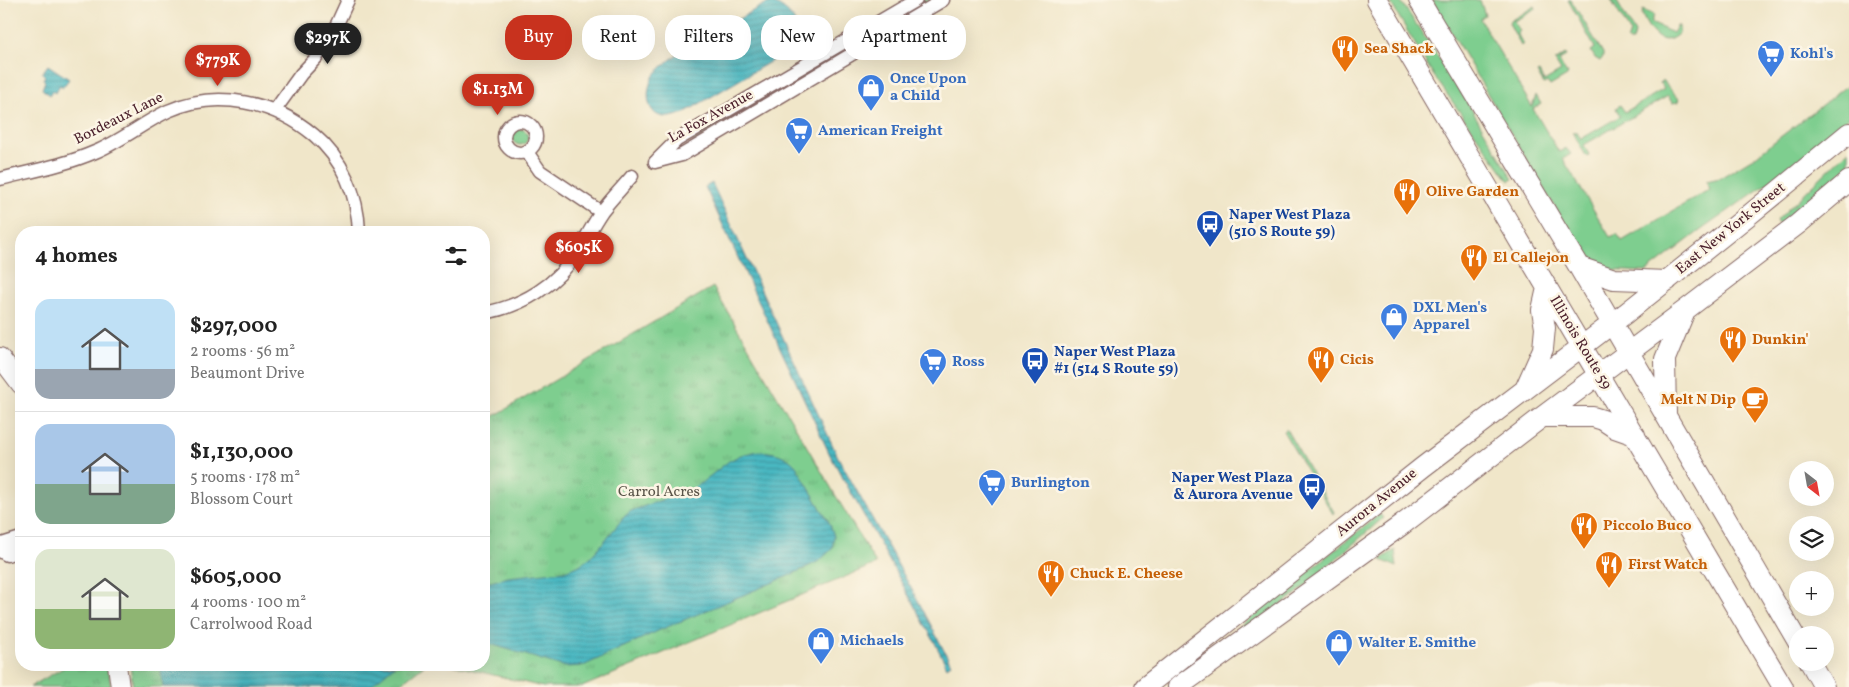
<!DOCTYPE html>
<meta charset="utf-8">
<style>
:root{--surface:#fff;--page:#f2f2f2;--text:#222;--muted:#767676;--line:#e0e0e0;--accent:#c8321e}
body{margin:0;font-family:Vollkorn,serif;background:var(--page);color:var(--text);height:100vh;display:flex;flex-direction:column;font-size:19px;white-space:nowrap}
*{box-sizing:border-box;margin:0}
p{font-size:16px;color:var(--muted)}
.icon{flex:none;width:28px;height:28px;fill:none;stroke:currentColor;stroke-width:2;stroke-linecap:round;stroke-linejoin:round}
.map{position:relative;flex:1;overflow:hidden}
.drawer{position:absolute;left:15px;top:226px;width:475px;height:445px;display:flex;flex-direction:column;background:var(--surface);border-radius:20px;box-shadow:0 5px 20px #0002}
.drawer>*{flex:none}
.guide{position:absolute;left:505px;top:15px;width:475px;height:45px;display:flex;gap:10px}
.needle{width:32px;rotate:149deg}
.buttons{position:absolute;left:1789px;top:461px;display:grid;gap:10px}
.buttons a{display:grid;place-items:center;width:45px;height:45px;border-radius:50%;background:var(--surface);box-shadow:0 5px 20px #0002;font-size:25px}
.price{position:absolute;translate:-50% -42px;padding:0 11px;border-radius:18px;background:var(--accent);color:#fff;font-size:16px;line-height:32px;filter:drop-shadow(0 1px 2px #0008)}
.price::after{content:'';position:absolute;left:50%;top:30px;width:15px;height:11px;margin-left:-8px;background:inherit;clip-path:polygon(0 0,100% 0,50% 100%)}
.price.current{background:#222;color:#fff}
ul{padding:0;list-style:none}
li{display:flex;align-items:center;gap:15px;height:125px;padding:0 20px}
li+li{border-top:1px solid var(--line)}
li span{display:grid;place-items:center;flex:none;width:140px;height:100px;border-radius:15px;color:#555}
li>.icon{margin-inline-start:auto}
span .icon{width:60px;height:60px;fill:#fffc;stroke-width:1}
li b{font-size:21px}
h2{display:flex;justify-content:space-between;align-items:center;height:60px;padding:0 20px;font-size:21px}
.pill{padding:0 18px;border-radius:20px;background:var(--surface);box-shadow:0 5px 20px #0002;font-size:18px;line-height:45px}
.pill.current{background:var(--accent);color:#fff}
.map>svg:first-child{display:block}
.green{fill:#7ece8f;stroke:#64765d}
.park{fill:url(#park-tufts);stroke:#64765d}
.water{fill:url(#water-rules);stroke:#496b76}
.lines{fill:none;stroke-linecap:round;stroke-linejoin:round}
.street-casing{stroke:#846562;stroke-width:15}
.secondary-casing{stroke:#846562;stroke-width:20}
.primary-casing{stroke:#846562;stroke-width:22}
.street{stroke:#fff;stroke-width:12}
.secondary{stroke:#fff;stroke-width:18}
.primary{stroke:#fff;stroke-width:20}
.labels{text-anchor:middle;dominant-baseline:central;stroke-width:5;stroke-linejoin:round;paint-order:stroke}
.food-label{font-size:15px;font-weight:bold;fill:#c56008;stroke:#fcf5e5;text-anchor:start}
.shop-label{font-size:15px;font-weight:bold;fill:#366cbe;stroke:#fcf5e5;text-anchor:start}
.street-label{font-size:15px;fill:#4a1f2b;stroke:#fcf5e5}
.transit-label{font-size:15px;font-weight:bold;fill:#164399;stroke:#fcf5e5;text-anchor:start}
.park-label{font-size:15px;fill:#5a5449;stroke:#fcf5e5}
</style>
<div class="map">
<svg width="1849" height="687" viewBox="0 0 1849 687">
<defs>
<pattern id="park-tufts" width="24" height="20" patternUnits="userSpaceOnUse" patternTransform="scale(1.25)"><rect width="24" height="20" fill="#7ece8f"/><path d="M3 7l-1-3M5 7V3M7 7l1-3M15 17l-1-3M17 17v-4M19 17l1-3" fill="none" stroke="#6eb07c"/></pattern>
<pattern id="water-rules" width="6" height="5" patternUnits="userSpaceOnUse" patternTransform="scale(1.25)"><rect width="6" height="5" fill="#48b7c1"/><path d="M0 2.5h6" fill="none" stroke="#3e949d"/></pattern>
</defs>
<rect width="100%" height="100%" fill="#fcf5e5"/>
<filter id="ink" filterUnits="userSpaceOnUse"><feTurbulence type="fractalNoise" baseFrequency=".02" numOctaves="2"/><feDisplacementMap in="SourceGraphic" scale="10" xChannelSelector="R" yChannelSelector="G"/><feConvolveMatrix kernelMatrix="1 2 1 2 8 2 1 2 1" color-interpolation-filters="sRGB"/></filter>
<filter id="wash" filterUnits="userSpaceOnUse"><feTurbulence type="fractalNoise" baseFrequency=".0096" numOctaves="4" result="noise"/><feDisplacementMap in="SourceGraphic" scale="20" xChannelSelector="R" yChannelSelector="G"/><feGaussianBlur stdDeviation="1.12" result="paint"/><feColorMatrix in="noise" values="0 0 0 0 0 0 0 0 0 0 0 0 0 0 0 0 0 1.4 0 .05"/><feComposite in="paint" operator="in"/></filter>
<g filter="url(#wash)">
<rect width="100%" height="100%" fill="#f0e6c9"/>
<path class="green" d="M923,0H938L858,47L855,40Z
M1389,0H1400L1457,85L1513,179L1509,181L1434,76Z
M1432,0H1480L1485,15L1480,19L1532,107L1536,95L1541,104L1533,109L1559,152L1566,148L1571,154L1563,159L1610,237L1617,234L1622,241L1710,189L1706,181L1720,178L1753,158L1849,84V117L1803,158L1697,233L1646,272L1605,270L1584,250L1560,216Z
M1568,0H1571L1603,53V57L1600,61L1595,58L1591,51L1595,48Z
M1611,0H1616L1635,33L1633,41H1627L1630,32Z
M1535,6L1536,9L1514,21L1520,31L1517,33L1523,44L1521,46L1509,23L1510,21Z
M1643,10L1654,15L1651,23L1673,33L1677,26H1679V33C1662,51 1648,30 1642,14Z
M1565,54L1566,56L1559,60L1566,73H1568L1567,76L1550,86L1547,82L1544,84L1537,73L1539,72L1544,81L1561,71L1555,61Z
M801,72L803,75L782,87L769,99L695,144L691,137Z
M1662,80L1679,99L1678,102L1672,103L1668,96L1584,145L1589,155L1586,156L1573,133L1576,131L1581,139L1620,116L1616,108L1620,105L1625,112L1664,89L1660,83Z
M512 137a8 8 0 1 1 16 0a8 8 0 1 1-16 0Z
M1849,150V166L1779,225L1776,221Z
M1286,429L1334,512L1333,514L1283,431Z
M1380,514L1383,518L1296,594L1227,643L1225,640L1261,608Z
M1395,550L1397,567L1381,560V559Z"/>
<path class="park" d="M713,287L876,564L582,687H543L452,665H484V422Z
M68,665H108L111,687H30Z
M130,665H424L396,687H133Z"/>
<path class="water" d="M771,2C787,8 799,21 799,39L790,50L684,113C678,115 671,118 665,117C644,116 645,86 655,74C669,57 690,47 709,36C727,26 745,15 763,5Z
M48,65L69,79L63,87L60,85L55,93L52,91L50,95L42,89L45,81L43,79L45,76L42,73Z
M712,183L838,457L921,606L951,664L947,667L934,641L830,455L705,187Z
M758,451C774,452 785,454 796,466L830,524L834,536L832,549L819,561L793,574L660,630L583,666L565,667L484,642V584L508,577L564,571L578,566L587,560L597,550L625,516L631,511L689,490L700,484L729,461L741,455Z
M160,665H395L369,687H163Z"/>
</g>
<g filter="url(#ink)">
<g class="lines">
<defs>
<path id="street" d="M275,110L301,74L317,57L337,24L348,0
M504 137a16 16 0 1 1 32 0a16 16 0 1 1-32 0Z
M527,152L540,171L601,212
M657,160L677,140L916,0
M655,162L682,155L943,0
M0,179C32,171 65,165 95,152C121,141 143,123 168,111C217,89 275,102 314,135C343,159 358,196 359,232
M484,313C523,306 557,285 578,251C586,238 593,224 602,211C611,199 622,188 632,176
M0,549L2,544L21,538
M0,551L7,555L21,550"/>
<path id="secondary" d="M0,357L21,385
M117,665L120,687"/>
<path id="primary" d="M1377,0L1783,687
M1419,0L1579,267L1798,642
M1579,267L1614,279L1667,281
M1526,387L1543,349L1545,328L1542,310L1547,288
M1666,415L1665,359L1684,313
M1542,417H1593L1603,420L1615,428L1635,435
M1810,662L1824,687
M1145,687L1423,467L1626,313L1749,215L1849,133
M1178,687L1403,524L1542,417L1688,308L1798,224L1849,181"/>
</defs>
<use href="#street" class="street-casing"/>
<use href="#secondary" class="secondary-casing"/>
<use href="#primary" class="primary-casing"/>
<use href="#street" class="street"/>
<use href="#secondary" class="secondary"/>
<use href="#primary" class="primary"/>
</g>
</g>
<defs>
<symbol id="restaurant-pin" viewBox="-11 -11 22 30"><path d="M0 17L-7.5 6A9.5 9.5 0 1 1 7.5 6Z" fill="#e8710a" stroke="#fcf5e5"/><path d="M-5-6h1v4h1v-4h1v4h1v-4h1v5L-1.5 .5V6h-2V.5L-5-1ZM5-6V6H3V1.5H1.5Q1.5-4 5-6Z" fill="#fff"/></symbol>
<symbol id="supermarket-pin" viewBox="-11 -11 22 30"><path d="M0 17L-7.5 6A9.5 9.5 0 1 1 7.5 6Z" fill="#3f7fe0" stroke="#fcf5e5"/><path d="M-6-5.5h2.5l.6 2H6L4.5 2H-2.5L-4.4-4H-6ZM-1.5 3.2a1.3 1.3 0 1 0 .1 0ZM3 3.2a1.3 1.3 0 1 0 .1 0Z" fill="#fff"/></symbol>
<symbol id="shop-pin" viewBox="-11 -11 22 30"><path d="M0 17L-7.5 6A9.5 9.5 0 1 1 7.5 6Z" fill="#3f7fe0" stroke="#fcf5e5"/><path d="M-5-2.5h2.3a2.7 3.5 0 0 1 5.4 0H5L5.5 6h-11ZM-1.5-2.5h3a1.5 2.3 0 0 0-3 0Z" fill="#fff"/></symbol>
<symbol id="bus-pin" viewBox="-11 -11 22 30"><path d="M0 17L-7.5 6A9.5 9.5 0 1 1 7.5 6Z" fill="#1a4fb4" stroke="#fcf5e5"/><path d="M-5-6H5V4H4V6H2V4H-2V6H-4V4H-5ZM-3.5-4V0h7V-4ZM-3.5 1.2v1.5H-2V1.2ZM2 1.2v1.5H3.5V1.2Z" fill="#fff"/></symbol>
<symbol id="cafe-pin" viewBox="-11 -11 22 30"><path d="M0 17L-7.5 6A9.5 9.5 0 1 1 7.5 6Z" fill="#e8710a" stroke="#fcf5e5"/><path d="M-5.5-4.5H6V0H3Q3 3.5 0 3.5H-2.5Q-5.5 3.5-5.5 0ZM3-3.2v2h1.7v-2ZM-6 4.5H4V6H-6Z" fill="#fff"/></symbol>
</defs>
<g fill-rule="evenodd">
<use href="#restaurant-pin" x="1329" y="33" width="32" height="43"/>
<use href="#supermarket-pin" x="1755" y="38" width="32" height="43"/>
<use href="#shop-pin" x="855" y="72" width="32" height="43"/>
<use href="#supermarket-pin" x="783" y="115" width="32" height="43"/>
<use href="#restaurant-pin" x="1391" y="176" width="32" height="43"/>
<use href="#bus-pin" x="1194" y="208" width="32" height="43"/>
<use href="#restaurant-pin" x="1458" y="242" width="32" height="43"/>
<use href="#shop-pin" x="1378" y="301" width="32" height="43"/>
<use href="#restaurant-pin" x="1717" y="324" width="32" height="43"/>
<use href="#restaurant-pin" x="1305" y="344" width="32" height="43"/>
<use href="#bus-pin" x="1019" y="345" width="32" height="43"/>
<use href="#supermarket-pin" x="917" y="346" width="32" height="43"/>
<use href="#cafe-pin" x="1739" y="384" width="32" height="43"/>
<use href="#supermarket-pin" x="976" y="467" width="32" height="43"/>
<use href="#bus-pin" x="1296" y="471" width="32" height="43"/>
<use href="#restaurant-pin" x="1568" y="510" width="32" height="43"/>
<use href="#restaurant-pin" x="1593" y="549" width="32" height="43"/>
<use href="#restaurant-pin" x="1035" y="558" width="32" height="43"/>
<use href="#shop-pin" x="805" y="625" width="32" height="43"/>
<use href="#shop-pin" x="1323" y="627" width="32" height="43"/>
</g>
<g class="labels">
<g class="food-label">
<text x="1364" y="49">Sea Shack</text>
<text x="1426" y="192">Olive Garden</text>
<text x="1493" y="258">El Callejon</text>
<text x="1752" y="340">Dunkin'</text>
<text x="1340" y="360">Cicis</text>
<text x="1736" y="400" text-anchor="end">Melt N Dip</text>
<text x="1603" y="526">Piccolo Buco</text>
<text x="1628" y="565">First Watch</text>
<text x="1070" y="574">Chuck E. Cheese</text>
</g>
<g class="shop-label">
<text x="1790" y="54">Kohl's</text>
<text x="890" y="79">Once Upon<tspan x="890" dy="17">a Child</tspan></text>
<text x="818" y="131">American Freight</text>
<text x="1413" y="308">DXL Men's<tspan x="1413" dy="17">Apparel</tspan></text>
<text x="952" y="362">Ross</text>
<text x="1011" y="483">Burlington</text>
<text x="840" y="641">Michaels</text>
<text x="1358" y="643">Walter E. Smithe</text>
</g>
<g class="street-label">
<text transform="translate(711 117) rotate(-29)">La Fox Avenue</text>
<text transform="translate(119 119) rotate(-27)">Bordeaux Lane</text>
<text transform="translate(1731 229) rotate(-39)">East New York Street</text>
<text transform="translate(1580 343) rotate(59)">Illinois Route 59</text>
<text transform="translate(1377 503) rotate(-39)">Aurora Avenue</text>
</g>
<g class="transit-label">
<text x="1229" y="215">Naper West Plaza<tspan x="1229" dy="17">(510 S Route 59)</tspan></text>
<text x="1054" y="352">Naper West Plaza<tspan x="1054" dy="17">#1 (514 S Route 59)</tspan></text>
<text x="1293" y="478" text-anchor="end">Naper West Plaza<tspan x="1293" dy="17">&amp; Aurora Avenue</tspan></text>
</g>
<g class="park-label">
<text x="659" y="492">Carrol Acres</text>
</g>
</g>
</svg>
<div class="buttons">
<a><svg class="needle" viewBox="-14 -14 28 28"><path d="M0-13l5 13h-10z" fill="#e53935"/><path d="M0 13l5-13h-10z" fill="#767676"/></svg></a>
<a><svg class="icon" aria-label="layers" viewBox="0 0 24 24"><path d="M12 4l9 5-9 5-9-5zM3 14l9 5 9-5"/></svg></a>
<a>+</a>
<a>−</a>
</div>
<b class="price current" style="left:328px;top:65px">$297K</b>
<b class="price" style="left:218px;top:87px">$779K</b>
<b class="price" style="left:498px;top:116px">$1.13M</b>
<b class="price" style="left:579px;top:274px">$605K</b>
<div class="guide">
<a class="pill current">Buy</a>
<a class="pill">Rent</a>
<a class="pill">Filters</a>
<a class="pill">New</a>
<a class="pill">Apartment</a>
</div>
<section class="drawer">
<h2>4 homes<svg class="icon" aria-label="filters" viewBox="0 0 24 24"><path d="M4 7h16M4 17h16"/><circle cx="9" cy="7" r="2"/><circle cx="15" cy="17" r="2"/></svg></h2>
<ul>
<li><span style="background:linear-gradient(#bfe0f5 70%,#9aa5b1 0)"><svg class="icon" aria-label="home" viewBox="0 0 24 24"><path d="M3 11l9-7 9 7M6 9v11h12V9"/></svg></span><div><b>$297,000</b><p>2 rooms · 56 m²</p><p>Beaumont Drive</p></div></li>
<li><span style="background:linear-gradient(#a9c7e8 60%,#7fa58c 0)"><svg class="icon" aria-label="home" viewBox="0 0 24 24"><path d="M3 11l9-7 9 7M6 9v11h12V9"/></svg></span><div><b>$1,130,000</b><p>5 rooms · 178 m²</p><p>Blossom Court</p></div></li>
<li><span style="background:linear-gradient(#dfe7d0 60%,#8fb573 0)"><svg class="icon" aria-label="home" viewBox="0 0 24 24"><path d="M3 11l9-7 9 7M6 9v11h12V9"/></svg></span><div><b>$605,000</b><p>4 rooms · 100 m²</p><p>Carrolwood Road</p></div></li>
</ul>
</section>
</div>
